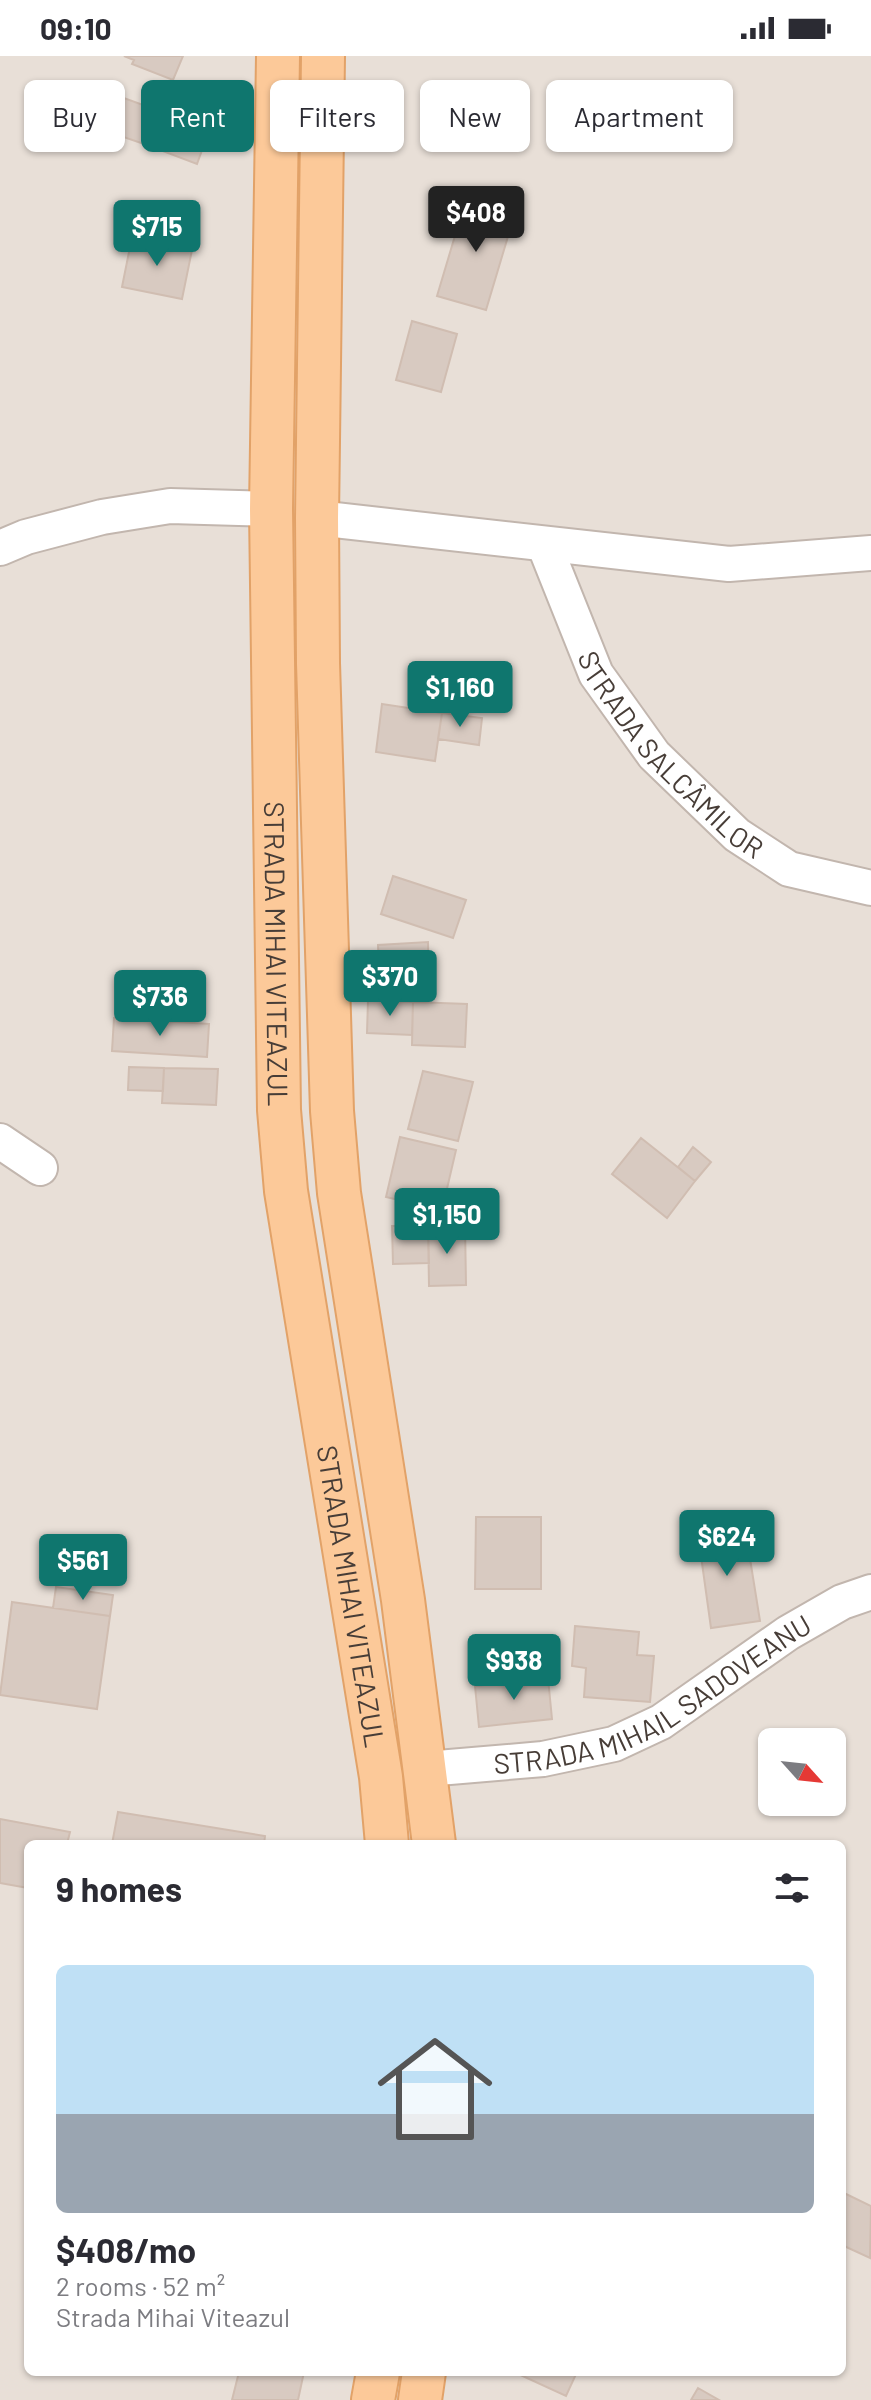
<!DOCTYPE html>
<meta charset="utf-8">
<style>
:root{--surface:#fff;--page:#f7f7f7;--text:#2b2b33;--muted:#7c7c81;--line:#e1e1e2;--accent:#0f766e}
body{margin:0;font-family:Barlow,sans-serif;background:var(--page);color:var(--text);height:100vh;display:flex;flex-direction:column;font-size:30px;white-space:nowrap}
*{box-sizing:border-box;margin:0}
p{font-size:26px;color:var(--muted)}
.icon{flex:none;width:44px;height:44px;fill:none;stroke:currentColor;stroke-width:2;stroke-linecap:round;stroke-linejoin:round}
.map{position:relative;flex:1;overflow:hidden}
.drawer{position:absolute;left:24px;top:1784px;width:822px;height:536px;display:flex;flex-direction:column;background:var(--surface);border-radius:12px;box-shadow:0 2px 6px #0004}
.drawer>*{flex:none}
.hud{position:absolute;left:24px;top:24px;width:824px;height:72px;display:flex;gap:16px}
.needle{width:52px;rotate:117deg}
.tools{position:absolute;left:758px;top:1672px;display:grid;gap:16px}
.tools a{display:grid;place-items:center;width:88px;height:88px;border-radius:12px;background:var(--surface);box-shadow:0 2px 6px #0004;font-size:40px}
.price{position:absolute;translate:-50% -68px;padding:0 18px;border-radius:8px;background:var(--accent);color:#fff;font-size:26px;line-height:52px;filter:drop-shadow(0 2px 4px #0008)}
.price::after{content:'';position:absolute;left:50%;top:48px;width:24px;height:18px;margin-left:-12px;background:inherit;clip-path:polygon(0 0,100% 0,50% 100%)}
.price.active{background:#222;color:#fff}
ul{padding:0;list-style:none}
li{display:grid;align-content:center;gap:16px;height:424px;padding:0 32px}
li+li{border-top:2px solid var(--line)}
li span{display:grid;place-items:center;height:248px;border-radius:12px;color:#555}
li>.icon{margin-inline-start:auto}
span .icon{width:144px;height:144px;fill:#fffc;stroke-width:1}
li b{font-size:34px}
h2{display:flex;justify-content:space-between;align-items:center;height:96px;padding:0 32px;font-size:34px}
.pill{padding:0 28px;border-radius:12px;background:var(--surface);box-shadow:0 2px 6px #0004;font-size:28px;line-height:72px}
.pill.active{background:var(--accent);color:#fff}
.status{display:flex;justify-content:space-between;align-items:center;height:56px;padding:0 40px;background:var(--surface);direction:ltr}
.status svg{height:22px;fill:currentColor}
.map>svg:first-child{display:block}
.residential{fill:#e8dfd7;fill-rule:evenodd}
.building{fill:#d8cac1;stroke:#d0bdb1;stroke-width:2}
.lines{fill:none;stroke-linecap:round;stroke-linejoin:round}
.minor-casing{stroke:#c2b6ae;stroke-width:38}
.major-casing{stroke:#e2a268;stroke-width:46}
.minor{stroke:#fff;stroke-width:34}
.major{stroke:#fcc999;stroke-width:42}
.labels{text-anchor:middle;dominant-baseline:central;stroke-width:7;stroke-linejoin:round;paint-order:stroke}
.street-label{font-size:28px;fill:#473d37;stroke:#fff}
</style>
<div class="status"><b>09:10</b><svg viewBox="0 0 49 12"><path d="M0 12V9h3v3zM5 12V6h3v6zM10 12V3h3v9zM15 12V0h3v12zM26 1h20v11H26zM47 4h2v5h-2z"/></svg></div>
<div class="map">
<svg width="871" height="2344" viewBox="0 0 871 2344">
<rect width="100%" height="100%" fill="#f4eee9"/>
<path class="residential" d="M0,0H871V2344H0ZM772,1686H832V1746H772ZM28,1788H842V2316H28Z"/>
<path class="building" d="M124,0H183L173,24L132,8L134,4Z
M110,37L157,54L144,88L97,72Z
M161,43L214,61L197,108L144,88Z
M466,143L515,157L486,254L437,240Z
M132,181L192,194L182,243L122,231Z
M412,265L457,278L441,336L396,324Z
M382,648L442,657L435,705L376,696Z
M442,657L482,662L479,689L438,683Z
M393,820L466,844L453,882L381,858Z
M428,886L429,931L380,934L378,889Z
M368,944L413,946L412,979L367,977Z
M413,946L467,948L465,991L412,989Z
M114,962L209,968L207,1001L112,995Z
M129,1011L164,1012L163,1035L128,1034Z
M164,1012L218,1013L216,1049L162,1047Z
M423,1015L473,1026L458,1085L408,1073Z
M400,1081L456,1094L442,1154L386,1141Z
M641,1082L695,1125L667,1162L612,1118Z
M693,1091L711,1106L695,1125L678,1111Z
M465,1169L466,1229L429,1230L428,1170Z
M392,1170H428L429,1207L393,1208Z
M476,1461H541V1533H475Z
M723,1467L727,1487L747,1484L760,1565L711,1572L697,1471Z
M56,1531L113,1539L110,1560L53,1552Z
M12,1546L110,1560L97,1653L0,1639Z
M575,1570L639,1576L637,1599L654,1600L650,1646L584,1641L586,1612L572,1610Z
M548,1622L552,1663L479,1671L475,1630Z
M118,1756L265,1780L264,1788H112Z
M0,1763L70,1776L67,1788H28V1832L0,1827Z
M844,2137L871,2150L870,2202L842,2189Z
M239,2316H304L298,2344H232Z
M514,2316H577L566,2340Z
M698,2332L719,2344H691Z"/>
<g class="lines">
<defs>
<g id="minor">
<path d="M317,462L729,508L871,497"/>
<path id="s1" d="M544,488L596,618L654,699L737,779L789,813L871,832"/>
<path d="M0,492L26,481L102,461L170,450L271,453"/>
<path d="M0,1085L40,1112"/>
<path id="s2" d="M426,1713L543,1703L614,1688L661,1666L788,1577L842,1546L871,1536"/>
</g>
<g id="major">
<path id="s3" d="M278,0L271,453L279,1054L286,1135L381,1721L387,1788"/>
<path d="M323,0L317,462L318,607L332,1055L339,1137L403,1544L434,1788"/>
<path d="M373,2344L378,2316"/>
<path d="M420,2344L424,2316"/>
</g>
</defs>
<use href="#minor" class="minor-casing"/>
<use href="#major" class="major-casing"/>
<use href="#minor" class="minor"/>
<use href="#major" class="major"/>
</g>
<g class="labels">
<g class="street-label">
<text stroke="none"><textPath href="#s1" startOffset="250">STRADA SALCÂMILOR</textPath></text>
<text stroke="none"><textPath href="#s3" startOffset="898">STRADA MIHAI VITEAZUL</textPath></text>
<text stroke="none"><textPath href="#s3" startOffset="1546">STRADA MIHAI VITEAZUL</textPath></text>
<text stroke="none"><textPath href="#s2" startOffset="244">STRADA MIHAIL SADOVEANU</textPath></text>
</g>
</g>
</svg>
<div class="tools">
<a><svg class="needle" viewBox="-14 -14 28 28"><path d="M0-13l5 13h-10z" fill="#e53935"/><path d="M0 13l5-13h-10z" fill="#7c7c81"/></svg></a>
</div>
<b class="price active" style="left:476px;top:198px">$408</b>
<b class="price" style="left:157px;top:212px">$715</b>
<b class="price" style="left:460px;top:673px">$1,160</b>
<b class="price" style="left:390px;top:962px">$370</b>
<b class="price" style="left:160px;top:982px">$736</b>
<b class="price" style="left:447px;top:1200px">$1,150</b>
<b class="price" style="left:727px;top:1522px">$624</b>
<b class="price" style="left:83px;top:1546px">$561</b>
<b class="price" style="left:514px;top:1646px">$938</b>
<div class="hud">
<a class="pill">Buy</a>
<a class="pill active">Rent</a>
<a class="pill">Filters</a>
<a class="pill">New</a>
<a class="pill">Apartment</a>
</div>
<section class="drawer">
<h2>9 homes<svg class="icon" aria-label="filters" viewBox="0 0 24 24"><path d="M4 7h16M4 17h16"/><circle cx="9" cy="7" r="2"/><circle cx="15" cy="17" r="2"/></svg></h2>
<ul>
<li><span style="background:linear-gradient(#bfe0f5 60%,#9aa5b1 0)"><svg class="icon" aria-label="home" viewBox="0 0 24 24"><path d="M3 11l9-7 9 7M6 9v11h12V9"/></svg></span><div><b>$408/mo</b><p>2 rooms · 52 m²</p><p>Strada Mihai Viteazul</p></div></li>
</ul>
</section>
</div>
